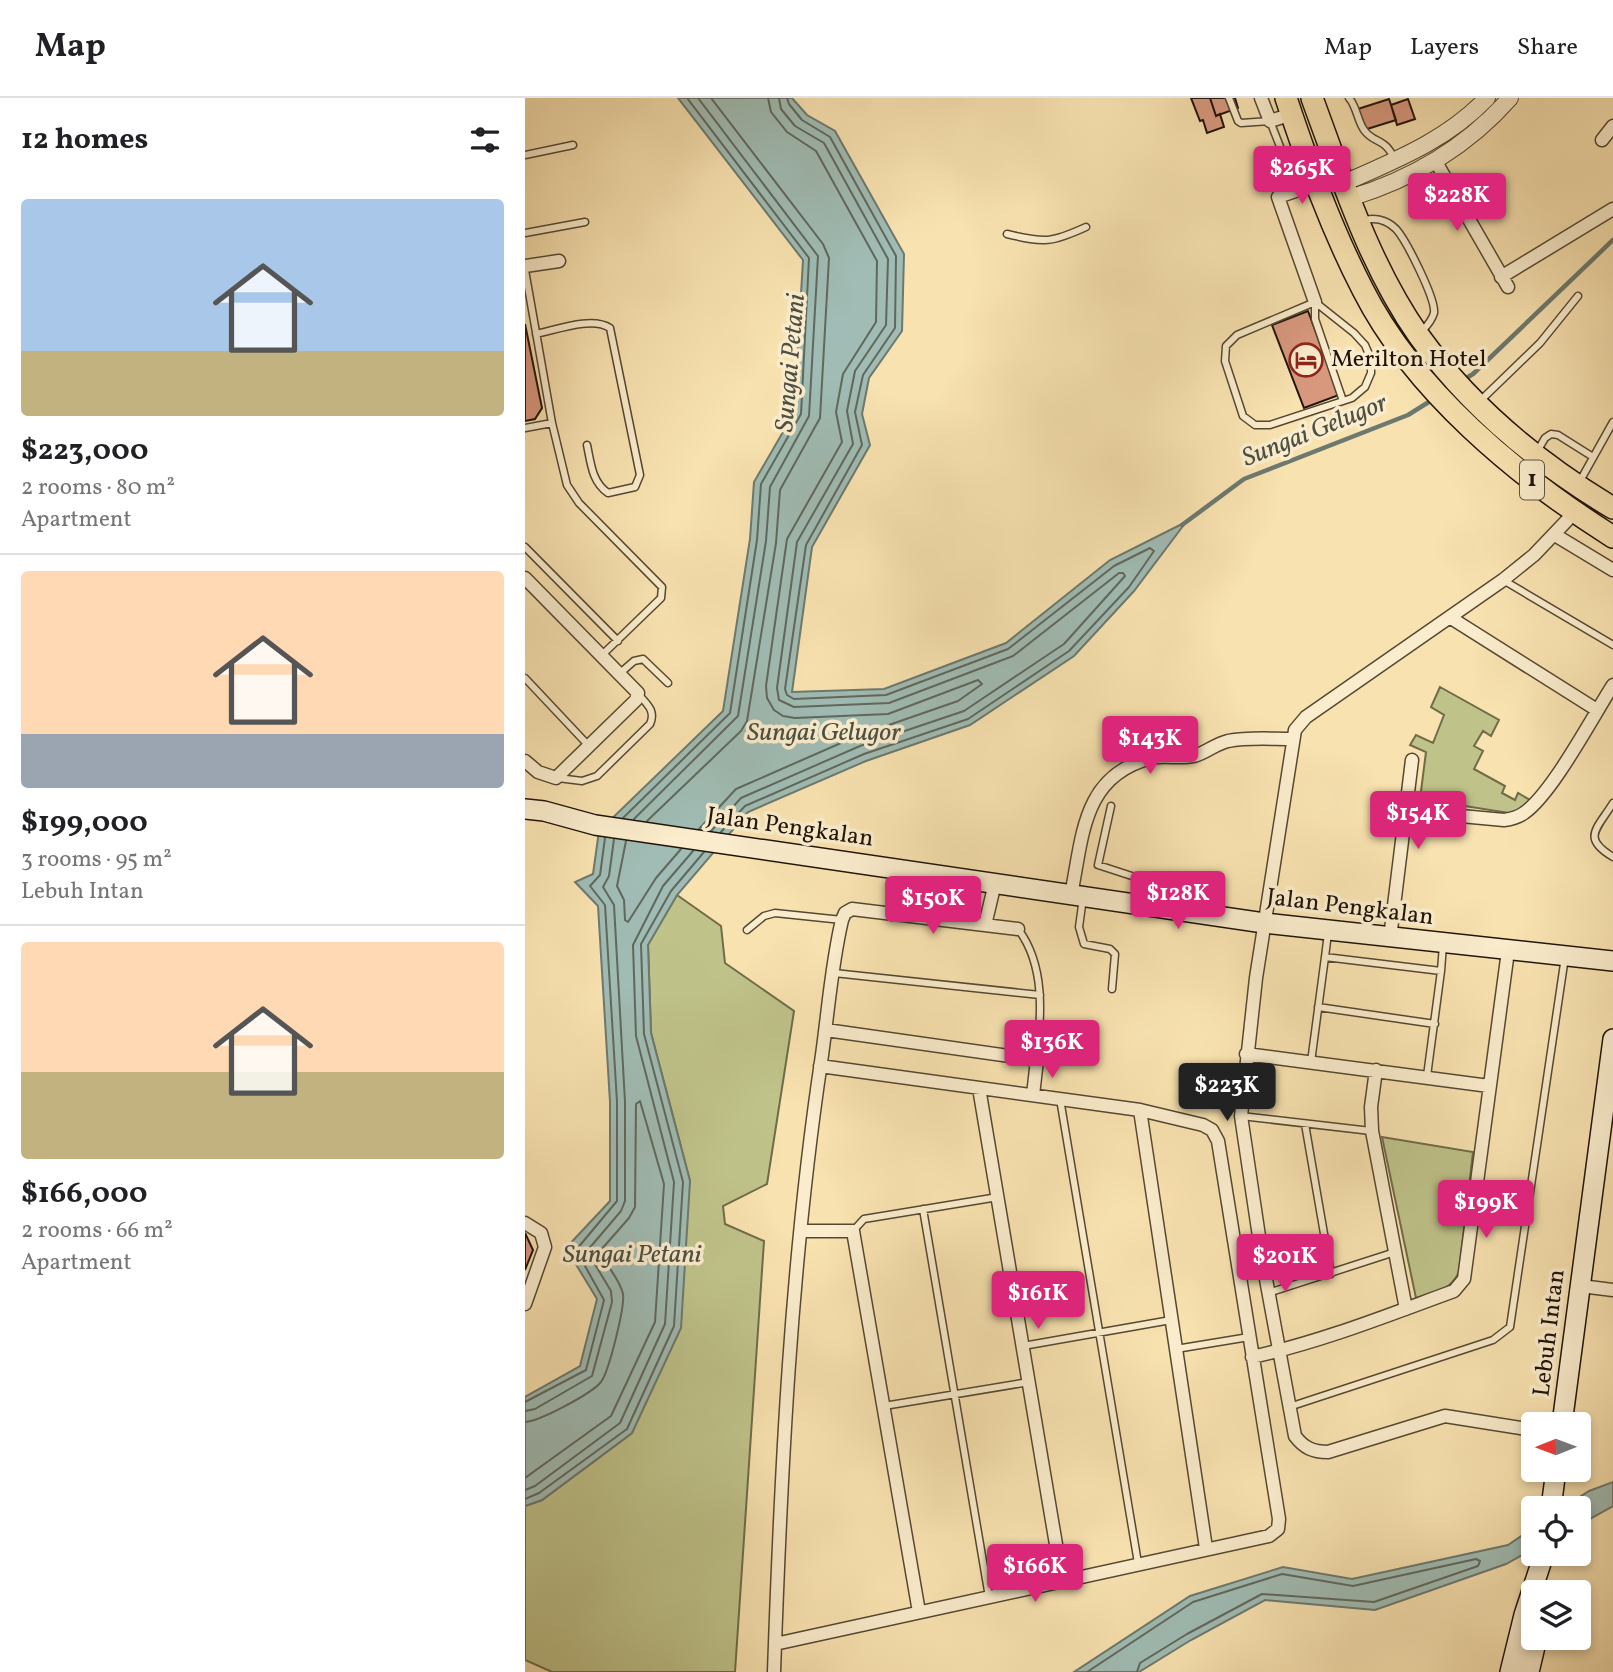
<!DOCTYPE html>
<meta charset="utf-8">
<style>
:root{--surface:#fff;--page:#f2f2f2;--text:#202124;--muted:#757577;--line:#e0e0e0;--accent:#db2777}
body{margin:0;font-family:Vollkorn,serif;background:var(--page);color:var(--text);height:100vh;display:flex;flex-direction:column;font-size:26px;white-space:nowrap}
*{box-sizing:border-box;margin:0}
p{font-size:23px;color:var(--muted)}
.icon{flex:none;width:38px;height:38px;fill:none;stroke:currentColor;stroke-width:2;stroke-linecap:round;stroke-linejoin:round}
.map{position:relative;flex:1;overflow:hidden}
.side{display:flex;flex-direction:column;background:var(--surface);width:525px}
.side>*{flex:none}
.needle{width:46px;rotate:269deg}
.tools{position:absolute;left:996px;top:1314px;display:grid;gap:14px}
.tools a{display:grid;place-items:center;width:70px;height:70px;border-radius:7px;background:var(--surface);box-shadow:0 4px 10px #0003;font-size:35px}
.price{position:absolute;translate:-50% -60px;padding:0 16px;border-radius:7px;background:var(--accent);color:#fff;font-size:23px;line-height:46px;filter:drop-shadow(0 2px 4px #0008)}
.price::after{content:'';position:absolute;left:50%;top:42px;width:21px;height:16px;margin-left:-10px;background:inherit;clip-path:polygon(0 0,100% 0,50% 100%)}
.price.current{background:#222;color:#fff}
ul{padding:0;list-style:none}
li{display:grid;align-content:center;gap:14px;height:371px;padding:0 21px}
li+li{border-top:2px solid var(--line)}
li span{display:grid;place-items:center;height:217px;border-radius:7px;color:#555}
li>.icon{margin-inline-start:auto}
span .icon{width:126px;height:126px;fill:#fffc;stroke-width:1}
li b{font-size:30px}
h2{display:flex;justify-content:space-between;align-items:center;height:84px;padding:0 21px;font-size:30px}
header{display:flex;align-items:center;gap:42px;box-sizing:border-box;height:98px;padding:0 35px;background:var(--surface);border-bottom:2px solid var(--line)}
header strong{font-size:33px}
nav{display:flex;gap:38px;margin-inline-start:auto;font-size:24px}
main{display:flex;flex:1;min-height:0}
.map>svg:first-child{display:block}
.green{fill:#bfc38a;stroke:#6f6c49;stroke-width:2}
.water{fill:#a0bcb4;stroke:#6c796f;stroke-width:2}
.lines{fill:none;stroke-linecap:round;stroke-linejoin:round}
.shore{stroke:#60685e;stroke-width:2}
.stream{stroke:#6c796f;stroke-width:4.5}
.building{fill:#d8987e;stroke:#1f1408;stroke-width:2}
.service-casing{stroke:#554832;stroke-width:9}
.minor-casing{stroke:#554832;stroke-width:15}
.tertiary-casing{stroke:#554832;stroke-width:18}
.secondary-casing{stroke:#1f1408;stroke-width:22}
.primary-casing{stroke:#1f1408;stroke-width:24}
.service{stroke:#faeccc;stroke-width:6}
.minor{stroke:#faeccc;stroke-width:12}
.tertiary{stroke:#faeccc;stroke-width:16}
.secondary{stroke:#faeccc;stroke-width:19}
.primary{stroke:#f8e2b0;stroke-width:21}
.labels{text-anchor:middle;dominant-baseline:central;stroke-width:7;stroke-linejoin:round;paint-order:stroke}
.shield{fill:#faeccc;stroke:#615543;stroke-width:2}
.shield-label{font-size:23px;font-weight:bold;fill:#1f1408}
.poi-label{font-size:24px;fill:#1f1408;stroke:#faeccc;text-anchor:start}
.street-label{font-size:24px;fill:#1f1408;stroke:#faeccc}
.water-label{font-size:26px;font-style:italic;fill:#4c4f44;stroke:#faeccc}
</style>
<header>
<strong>Map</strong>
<nav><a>Map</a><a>Layers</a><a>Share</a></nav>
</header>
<main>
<section class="side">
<h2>12 homes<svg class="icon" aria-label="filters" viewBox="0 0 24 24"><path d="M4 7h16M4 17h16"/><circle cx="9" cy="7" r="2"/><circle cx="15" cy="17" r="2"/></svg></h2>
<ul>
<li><span style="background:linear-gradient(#a9c7e8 70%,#c2b280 0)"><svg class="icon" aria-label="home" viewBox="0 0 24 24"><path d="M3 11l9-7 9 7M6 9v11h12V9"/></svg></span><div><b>$223,000</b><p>2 rooms · 80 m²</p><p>Apartment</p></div></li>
<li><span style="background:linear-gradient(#ffd9b3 75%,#9aa5b1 0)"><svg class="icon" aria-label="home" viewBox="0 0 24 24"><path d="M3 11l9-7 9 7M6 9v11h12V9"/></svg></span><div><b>$199,000</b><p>3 rooms · 95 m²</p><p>Lebuh Intan</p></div></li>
<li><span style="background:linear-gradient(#ffd9b3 60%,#c2b280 0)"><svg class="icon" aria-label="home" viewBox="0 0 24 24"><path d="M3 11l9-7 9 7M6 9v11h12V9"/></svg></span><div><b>$166,000</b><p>2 rooms · 66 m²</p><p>Apartment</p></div></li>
</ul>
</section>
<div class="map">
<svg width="1088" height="1574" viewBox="0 0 1088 1574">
<rect width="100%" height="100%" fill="#f8e2b0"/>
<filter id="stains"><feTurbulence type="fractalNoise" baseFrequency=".00286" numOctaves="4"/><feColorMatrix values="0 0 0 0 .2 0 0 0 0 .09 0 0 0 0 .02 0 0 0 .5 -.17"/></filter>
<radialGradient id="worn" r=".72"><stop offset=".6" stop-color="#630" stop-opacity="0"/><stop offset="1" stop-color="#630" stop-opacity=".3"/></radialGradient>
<path class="green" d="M915,589L974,622L966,638L958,633L949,648L958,653L949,671L980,688L977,695L990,702L993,695L1005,702L999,711L984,715L895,701L901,654L885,647L891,637L908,645L919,617L906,609Z
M152,797L196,828L200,865L269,913L242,1086L198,1108L200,1126L239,1143L210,1574H27L0,1562V1408L17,1402L107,1335L165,1083L126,935L123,846Z
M857,1039L948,1054L934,1174C926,1192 909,1197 891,1200Z"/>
<path class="water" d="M153,0H267L282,17L310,33L379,156L377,233L344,280L337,316L345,347L287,449L267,594L359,591L481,545L585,462L661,424L609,493L549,558L445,627L341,663L223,714L152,797L123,847L126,935L165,1083L156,1230L107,1335L17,1402L0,1408V1299L55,1268L72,1201L41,1150L85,1103V1004L73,808L50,784L68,776L74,733L198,613L225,441L229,384L269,315L278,162Z
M1088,1384V1408L1054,1427V1410H1038L1064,1393Z
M1008,1430V1451L981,1466L850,1512L740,1502L666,1542L614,1574H549L665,1498L758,1469L827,1481L983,1447Z"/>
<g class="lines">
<path class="shore" d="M98,720L205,615L232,442L236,386L276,316L284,160L162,0
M109,721L213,618L241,443L245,389L284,318L293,158L173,0
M122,723L216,633L222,623L251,445L255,392L295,320L304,160L298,146L186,0
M174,731L211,691L332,638L433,603L457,586L453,582L363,616L270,620L258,618L249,612L242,600L241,588L262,441L317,344L311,314L318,276L351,224L352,163L291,53L262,34L246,14L243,0
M186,733L216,700L335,648L439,613L539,546L600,478L598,475H594L488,558L364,605L269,609L254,602L252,590L272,444L328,346L322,313L330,273L361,227L363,161L299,45L270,28L256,11L254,0
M196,734L220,708L339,656L443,621L544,553L604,489L629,453L625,450L589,468L483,551L361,597L269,601L262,597L260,591L281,447L337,347L330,314L338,277L370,230L371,158L305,39L277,22L264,6L262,0
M101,743L92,788L99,802L100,822L103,824L131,780L156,751
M0,1304L61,1272L79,1202L51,1152L92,1103V1004L80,807L65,788L75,777L80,740
M0,1313L10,1311L67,1278L87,1204L86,1193L62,1153L96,1113L100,1103V1004L89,807L78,789L84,778L89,741
M0,1324C15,1323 66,1296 76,1284C84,1273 100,1209 98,1196C95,1181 81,1168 75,1153L104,1120L110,1109L111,1006L115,1003L139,1086L130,1224L86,1318L0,1380
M0,1392L10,1388L95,1325L140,1226L149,1084L111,938L108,847L138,788L168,753
M0,1401L14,1395L102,1331L149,1228L158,1084L119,936L116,846L146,793L179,754
M562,1574L668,1504L757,1476L828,1488L951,1461L955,1463L953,1468L849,1504L737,1496L662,1536L615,1565L612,1574"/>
<path class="stream" d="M938,282L948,276L1088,142
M657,427L719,381L883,317L907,302"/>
</g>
<path class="building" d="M666,0H685L691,18L695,16L699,29L682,35L678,22L675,23Z
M685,0H710L713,10L691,18Z
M864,1L871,22L839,32L833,11Z
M883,1L890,21L872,27L866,7Z
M783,213L814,297L779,310L747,227Z
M0,226L17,310L10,321L0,323Z
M0,1135L8,1152L0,1172Z"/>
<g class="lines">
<defs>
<path id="service" d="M704,0L713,23L716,25L745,23L772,92
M824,0C832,9 832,22 839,32C849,46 859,39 869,60
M0,57L48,47
M836,123C848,119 861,121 871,131C881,142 911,201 909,215C907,222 902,228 897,233
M0,135L60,124
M482,136C520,145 526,145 561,129
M0,172L27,325L42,387L54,405L137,489L136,500L76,558
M790,204L829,235L840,247L846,261V275L840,289L827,300L745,327H730L718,318L700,263L701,248L712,237Z
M790,205V221L818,303
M11,236C31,232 67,218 85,230L115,377L110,389L83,395C67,384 66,366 62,347
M954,304L1015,245L1053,198
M0,330L27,325
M1013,352L1020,340L1026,336L1033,337L1068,359
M1055,383L1088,324
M0,449L93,543
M978,482L1088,547
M94,576L109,563L118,561L143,585
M0,580L63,647
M33,680L57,683L72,678L125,626C131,613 122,606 114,597
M1088,705C1072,731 1056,740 1088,759
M586,708L573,767L619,782L622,790L619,805
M558,800L554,829L559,846L585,851L590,856L587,891
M493,831C521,868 516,918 512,962
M222,832L239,818L250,815L317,822
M803,835L800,859L916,873L918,847
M309,875L515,897
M793,909L910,926
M786,964L800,859
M902,978L916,873
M535,1001L613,1465
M716,1018L846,1033
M780,1026L806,1176
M398,1111L464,1499
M328,1133L339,1121L473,1099
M743,1195L870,1154
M498,1248L646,1222
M651,1251L724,1239
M359,1308L504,1284
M764,1309L968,1242L985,1229L1040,859"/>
<path id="minor" d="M736,0L745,23L767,16
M1077,42L1088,28
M911,64L983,189
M0,168L34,163
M976,179L1088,111
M790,204L753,99L791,86
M1030,437L1088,472
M0,480L113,595L111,602L31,680L13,674L0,663
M926,520L1072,612
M882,713L979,722C986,721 992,720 999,715C1027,696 1068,618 1088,587
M546,797C558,738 557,678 626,660C640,657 655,661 669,658C681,655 690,646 703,643C723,639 746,641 767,641
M460,827L470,785
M865,840L887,662
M301,932L512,962L508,997
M721,956L964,988
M851,972L846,1009L847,1033L881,1211
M454,990L537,1482
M615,1012L681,1450
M0,1125L16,1135L20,1149L0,1206
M276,1133H328L394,1514
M1056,1188L1088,1192
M727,1259C796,1244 863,1217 929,1193L939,1181L983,853
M1008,1332L920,1318L803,1354C788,1354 779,1350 770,1338L738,1165L716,1018L731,880L770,632L781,619L978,482L1009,457L1049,415
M250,1546L744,1438L753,1431L754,1421L693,1043L687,1032L678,1027L615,1012L295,968
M249,1574C256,1371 266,1165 296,964C303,917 306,868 317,822L320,815L327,811L493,831"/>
<path id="tertiary" d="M819,85C871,62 922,42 962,0
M825,100C887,81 942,49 985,0"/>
<path id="secondary" d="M0,711L19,713L70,727L739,825L1088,863
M1037,1326L1088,941
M1026,1410L1031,1372
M985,1574L999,1517L1019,1456
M1004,1574L1012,1540"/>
<path id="primary" d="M761,0C783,66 806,130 838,192C889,293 993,379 1088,439
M787,0C817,81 844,167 894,238C945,309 1013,365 1088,410"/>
</defs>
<use href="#service" class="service-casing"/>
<use href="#minor" class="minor-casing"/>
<use href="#tertiary" class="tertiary-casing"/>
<use href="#secondary" class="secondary-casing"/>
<use href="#primary" class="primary-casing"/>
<use href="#service" class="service"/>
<use href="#minor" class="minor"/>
<use href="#tertiary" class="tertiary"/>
<use href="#secondary" class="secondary"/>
<use href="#primary" class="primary"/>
</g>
<defs>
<symbol id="hotel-ring" viewBox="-11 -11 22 22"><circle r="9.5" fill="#faeccc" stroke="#8f2418" stroke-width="1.5"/><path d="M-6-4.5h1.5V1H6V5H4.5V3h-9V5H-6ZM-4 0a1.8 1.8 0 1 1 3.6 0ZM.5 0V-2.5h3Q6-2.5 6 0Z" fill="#8f2418"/></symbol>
</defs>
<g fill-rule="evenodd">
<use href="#hotel-ring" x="762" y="243" width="38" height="38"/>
</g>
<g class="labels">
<rect class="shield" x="995" y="362.5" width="24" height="39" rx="5"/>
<g class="shield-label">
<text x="1007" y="382">1</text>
</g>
<g class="poi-label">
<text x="806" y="262">Merilton Hotel</text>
</g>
<g class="street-label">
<text transform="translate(265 730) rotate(8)">Jalan Pengkalan</text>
<text transform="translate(825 810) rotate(7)">Jalan Pengkalan</text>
<text transform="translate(1025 1235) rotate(-83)">Lebuh Intan</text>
</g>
<g class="water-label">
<text transform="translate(266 265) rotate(-85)">Sungai Petani</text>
<text transform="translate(790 333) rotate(-22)">Sungai Gelugor</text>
<text x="299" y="635">Sungai Gelugor</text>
<text x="107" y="1157">Sungai Petani</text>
</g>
</g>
<rect width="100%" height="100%" filter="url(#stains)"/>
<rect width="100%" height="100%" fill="url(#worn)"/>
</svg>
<div class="tools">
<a><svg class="needle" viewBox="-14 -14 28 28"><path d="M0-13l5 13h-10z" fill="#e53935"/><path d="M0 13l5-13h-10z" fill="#757577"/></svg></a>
<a><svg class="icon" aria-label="locate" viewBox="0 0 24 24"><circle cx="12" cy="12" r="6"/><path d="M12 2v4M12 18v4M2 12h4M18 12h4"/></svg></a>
<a><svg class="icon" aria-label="layers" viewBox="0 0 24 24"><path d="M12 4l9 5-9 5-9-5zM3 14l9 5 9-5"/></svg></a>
</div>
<b class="price" style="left:777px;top:108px">$265K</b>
<b class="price" style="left:932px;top:135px">$228K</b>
<b class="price" style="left:625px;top:678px">$143K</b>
<b class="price" style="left:893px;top:753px">$154K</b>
<b class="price" style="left:653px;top:833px">$128K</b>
<b class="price" style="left:408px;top:838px">$150K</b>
<b class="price" style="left:527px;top:982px">$136K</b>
<b class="price current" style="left:702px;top:1025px">$223K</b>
<b class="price" style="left:961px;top:1142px">$199K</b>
<b class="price" style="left:760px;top:1196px">$201K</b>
<b class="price" style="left:513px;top:1233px">$161K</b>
<b class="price" style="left:510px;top:1506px">$166K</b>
</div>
</main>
